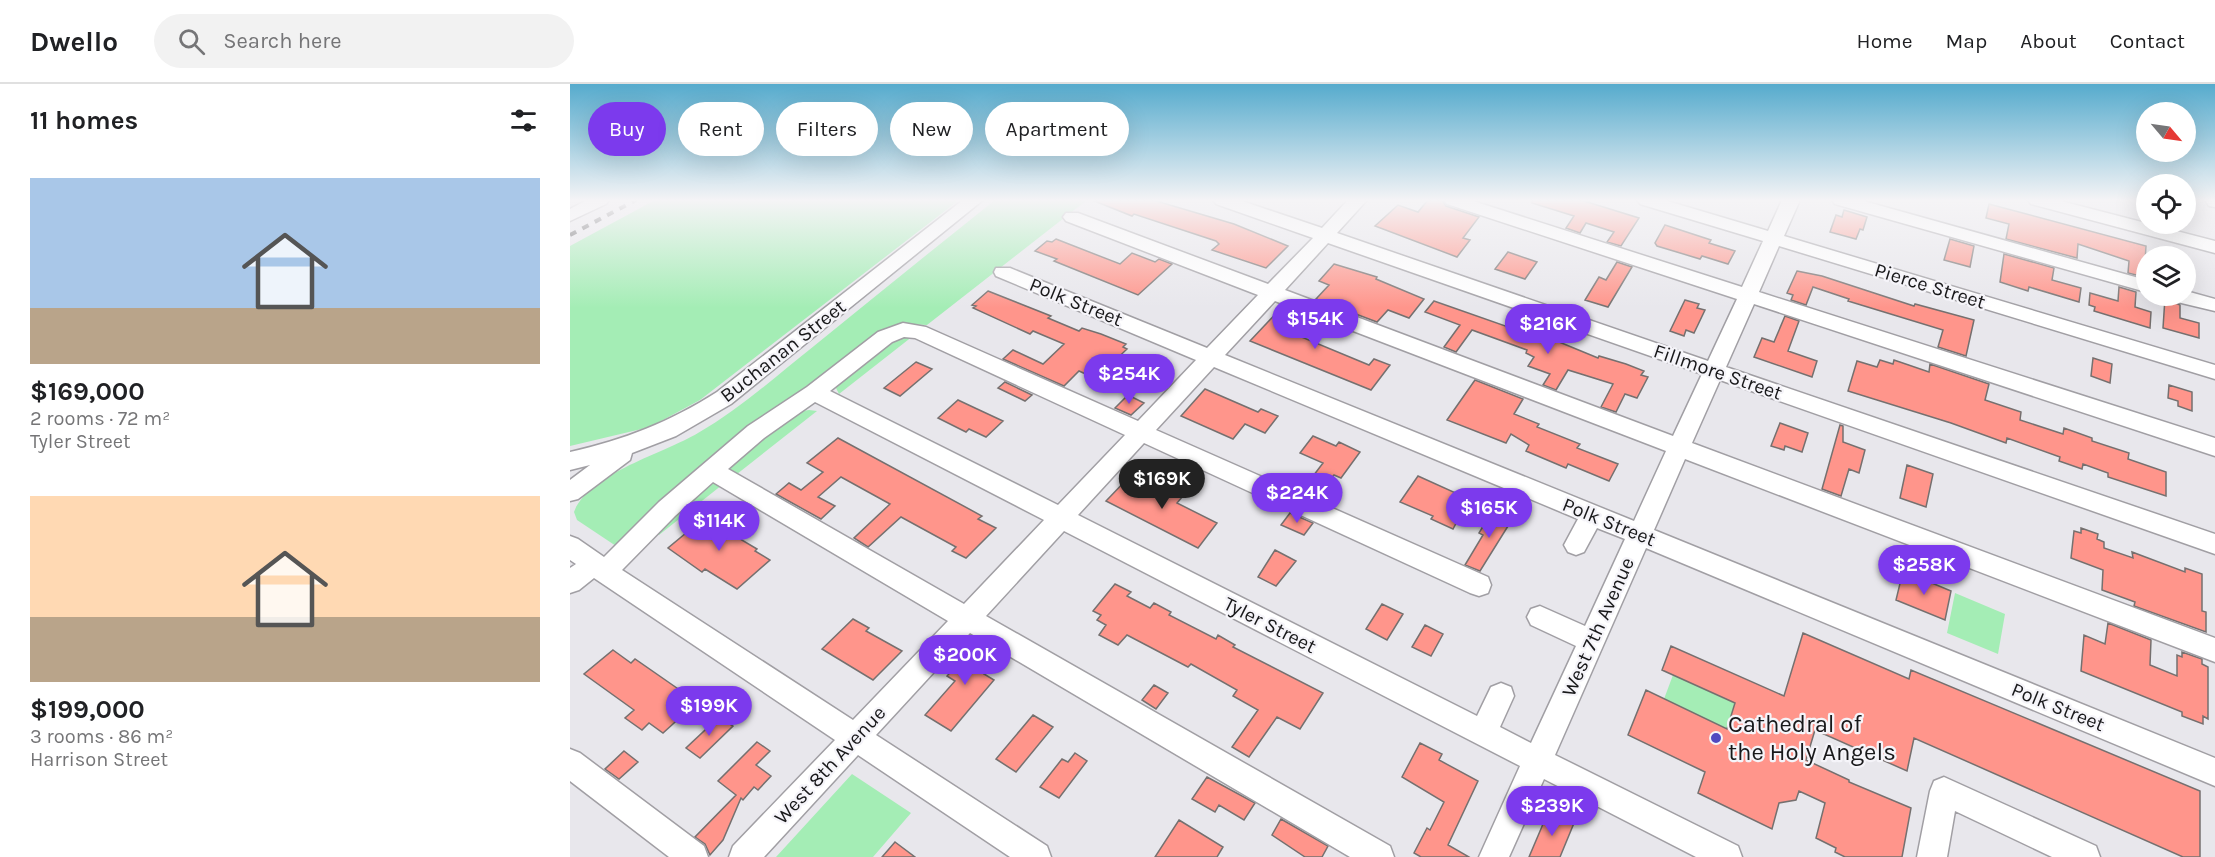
<!DOCTYPE html>
<meta charset="utf-8">
<style>
:root{--surface:#fff;--page:#f2f2f2;--text:#202124;--muted:#757577;--line:#e0e0e0;--accent:#7c3aed}
body{margin:0;font-family:Karla,sans-serif;background:var(--page);color:var(--text);height:100vh;display:flex;flex-direction:column;font-size:22px;white-space:nowrap}
*{box-sizing:border-box;margin:0}
p{font-size:20px;color:var(--muted)}
.icon{flex:none;width:33px;height:33px;fill:none;stroke:currentColor;stroke-width:2;stroke-linecap:round;stroke-linejoin:round}
.map{position:relative;flex:1;overflow:hidden}
.drawer{display:flex;flex-direction:column;background:var(--surface);width:570px}
.drawer>*{flex:none}
.guide{position:absolute;left:18px;top:18px;width:570px;height:54px;display:flex;gap:12px}
.needle{width:39px;rotate:119deg}
.fabs{position:absolute;left:1566px;top:18px;display:grid;gap:12px}
.fabs a{display:grid;place-items:center;width:60px;height:60px;border-radius:50%;background:var(--surface);box-shadow:0 6px 24px #0002;font-size:30px}
.price{position:absolute;translate:-50% -51px;padding:0 14px;border-radius:21px;background:var(--accent);color:#fff;font-size:20px;line-height:39px;filter:drop-shadow(0 2px 3px #0008)}
.price::after{content:'';position:absolute;left:50%;top:36px;width:18px;height:14px;margin-left:-9px;background:inherit;clip-path:polygon(0 0,100% 0,50% 100%)}
.price.selected{background:#222;color:#fff}
ul{padding:0;list-style:none}
li{display:grid;align-content:center;gap:12px;height:318px;padding:0 30px}
li span{display:grid;place-items:center;height:186px;border-radius:0px;color:#555}
li>.icon{margin-inline-start:auto}
span .icon{width:108px;height:108px;fill:#fffc;stroke-width:1}
li b{font-size:26px}
h2{display:flex;justify-content:space-between;align-items:center;height:72px;padding:0 30px;font-size:26px}
.tag{padding:0 21px;border-radius:27px;background:var(--surface);box-shadow:0 6px 24px #0002;font-size:21px;line-height:54px}
.tag.selected{background:var(--accent);color:#fff}
header{display:flex;align-items:center;gap:36px;box-sizing:border-box;height:84px;padding:0 30px;background:var(--surface);border-bottom:2px solid var(--line)}
header strong{font-size:28px}
nav{display:flex;gap:33px;margin-inline-start:auto;font-size:21px}
.search{width:420px;height:54px;background:var(--page);display:flex;align-items:center;gap:15px;box-sizing:border-box;padding:0 21px;border-radius:33px;color:var(--muted);font-size:22px}
main{display:flex;flex:1;min-height:0}
.map>svg:first-child{display:block}
.green{fill:#a4edb5}
.building{fill:#ff958b;stroke:#75706f;stroke-width:1.5}
.lines{fill:none;stroke-linecap:round;stroke-linejoin:round}
.minor-casing{stroke:#a19fa4;stroke-width:3}
.minor{fill:#fff;fill-rule:evenodd}
.rail{stroke:#4e4e51;stroke-width:4;stroke-dasharray:7 7;stroke-linecap:butt}
.poi-dot{fill:#5249c0;stroke:#f5f4f9;stroke-width:2}
.labels{text-anchor:middle;dominant-baseline:central;stroke-width:4.5;stroke-linejoin:round;paint-order:stroke}
.street-label{font-size:20px;fill:#18181a;stroke:#f5f4f9}
.near-poi-label{font-size:24px;fill:#18181a;stroke:#f5f4f9;text-anchor:start}
</style>
<header>
<strong>Dwello</strong>
<div class="search"><svg class="icon" aria-label="search" viewBox="0 0 24 24"><circle cx="10" cy="10" r="6"/><path d="M15 15l6 6"/></svg>Search here</div>
<nav><a>Home</a><a>Map</a><a>About</a><a>Contact</a></nav>
</header>
<main>
<section class="drawer">
<h2>11 homes<svg class="icon" aria-label="filters" viewBox="0 0 24 24"><path d="M4 7h16M4 17h16"/><circle cx="9" cy="7" r="2"/><circle cx="15" cy="17" r="2"/></svg></h2>
<ul>
<li><span style="background:linear-gradient(#a9c7e8 70%,#b9a48a 0)"><svg class="icon" aria-label="home" viewBox="0 0 24 24"><path d="M3 11l9-7 9 7M6 9v11h12V9"/></svg></span><div><b>$169,000</b><p>2 rooms · 72 m²</p><p>Tyler Street</p></div></li>
<li><span style="background:linear-gradient(#ffd9b3 65%,#b9a48a 0)"><svg class="icon" aria-label="home" viewBox="0 0 24 24"><path d="M3 11l9-7 9 7M6 9v11h12V9"/></svg></span><div><b>$199,000</b><p>3 rooms · 86 m²</p><p>Harrison Street</p></div></li>
</ul>
</section>
<div class="map">
<svg width="1645" height="773" viewBox="0 0 1645 773">
<rect width="100%" height="100%" fill="#e8e7ec"/>
<path class="green" d="M85,116H389L130,316L80,343L0,362V162Z
M425,116H517L357,241L336,240L52,466L7,436L4,428C19,389 93,370 128,349C170,325 206,292 244,262C304,213 365,164 425,116Z
M343,252L269,310L265,302L320,254Z
M239,326L247,327L162,394L156,388L161,373L227,328Z
M145,399L152,401L89,451L86,448L135,401Z
M1385,509L1435,530L1428,570L1377,549Z
M1103,591L1201,636L1157,645L1094,615Z
M282,690L341,729L303,773H206Z"/>
<path class="building" d="M522,116H583L664,140L718,162L696,184L642,166L649,160L646,157L564,130L562,132Z
M858,116H872L876,122L909,133L893,154L900,156L887,173L805,142L828,121L848,128Z
M962,116H1011L1069,134L1051,162L1037,158L1044,148L1016,139L1010,149L996,144L1004,132L962,119Z
M1419,120L1576,162L1574,193L1558,189L1559,177L1508,160L1507,174L1436,155L1439,140L1416,134Z
M1274,126L1297,133L1293,146L1290,145L1286,155L1260,148L1266,131L1272,133Z
M1095,141L1141,156L1139,159L1165,167L1158,180L1132,172L1130,175L1087,162L1085,159Z
M486,155L550,180L562,169L585,178L589,175L602,180L568,211L484,177L487,175L465,167L477,157L482,158Z
M1380,155L1404,162L1400,183L1374,176Z
M938,168L967,178L955,195L925,185Z
M1434,170L1484,184L1482,196L1511,204L1509,218L1459,203L1458,207L1430,198Z
M1047,178L1062,183L1038,223L1015,216L1029,193L1036,196Z
M764,180L807,193L806,195L854,215L839,234L818,226L807,238L746,215L759,201L749,197Z
M1227,187L1252,192L1344,222L1345,220L1404,236L1396,272L1368,263L1373,246L1278,217L1279,215L1243,203L1236,221L1221,216L1223,211L1217,209Z
M1549,203L1566,208L1565,223L1581,228L1580,244L1524,227L1525,223L1519,221L1520,209L1548,217Z
M418,207L481,232L478,234L509,247L512,244L531,250L556,260L553,263L557,265L535,286L527,285L520,292L509,287L494,302L433,275L443,266L473,280L494,260L463,247L460,250L403,224L406,222L402,221Z
M1595,214L1610,221V234L1629,239V254L1593,244Z
M1115,216L1129,220L1127,224L1135,226L1124,249L1116,246L1114,252L1100,247Z
M864,217L975,256L977,253L1028,274L1029,272L1056,280L1074,287L1071,291L1078,293L1067,314L1055,310L1046,328L1031,323L1043,300L998,286L986,306L973,301L980,290L958,282L964,273L956,269L957,266L902,246L886,268L874,263L890,241L855,228Z
M713,222L744,234L729,252L799,281L804,275L820,281L801,306L680,257Z
M1215,232L1229,237L1218,267L1247,277L1242,293L1184,273L1192,254L1204,258Z
M1523,274L1542,280L1540,299L1521,292Z
M1310,276L1323,280L1324,276L1359,288L1360,280L1419,300L1415,316L1451,328L1450,336L1493,350L1494,344L1522,354V357L1559,369L1558,375L1596,388V412L1538,393V389L1513,380L1512,385L1489,377L1490,373L1437,354L1436,359L1381,339L1278,307L1287,277L1307,283Z
M346,278L362,285L330,312L314,304Z
M905,296L953,315L944,330L969,340L967,343L1010,360L1007,364L1048,380L1039,397L998,380L996,384L956,367L959,361L941,350L936,359L877,336Z
M435,298L462,311L455,317L428,304Z
M1599,301L1622,308V327L1608,322V317L1598,314Z
M635,305L688,328L691,325L708,332L695,349L675,340L663,355L611,332Z
M558,311L574,319L561,331L545,324Z
M388,316L405,324L433,337L416,353L399,345L396,348L368,334Z
M1210,339L1238,349L1232,368L1215,362L1214,366L1201,362Z
M1270,341L1273,342V358L1295,366L1289,389L1279,385L1271,412L1252,405Z
M743,352L766,362L769,358L790,368L771,394L764,391L746,414L731,408L753,379L730,369Z
M268,354L412,432L408,435L426,444L396,474L382,467L386,463L331,433L298,463L284,454L320,420L271,393L248,413L265,422L251,435L206,410L219,399L231,406L253,388L237,379Z
M1337,381L1363,390L1356,423L1330,414Z
M562,390L613,412L607,419L647,439L628,464L536,417Z
M848,392L899,415L883,445L861,435L863,432L830,418Z
M923,426L943,434L910,487L895,481L913,451L909,449Z
M720,429L743,439L734,451L711,441Z
M139,430L173,453L170,455L187,465L185,467L200,476L167,505L135,485L132,488L98,464Z
M1511,444L1528,450L1527,455L1534,458V464L1563,474L1562,468L1615,488V484L1632,490V527L1636,528V548L1564,522L1565,518L1532,506L1533,486L1501,474L1504,447L1511,449Z
M705,466L726,477L706,502L688,493Z
M1333,487L1381,507L1375,536L1326,516Z
M545,500L561,508L557,512L580,524L584,519L601,528L599,531L646,555L648,551L665,561L663,563L753,609L730,645L707,633L679,673L662,663L688,626L663,612L667,606L621,580L618,583L557,551L548,561L529,551L536,541L527,536L531,531L523,527Z
M812,520L833,530L817,556L796,545Z
M283,535L299,544L296,547L332,567L303,596L252,565Z
M1538,539L1581,556L1580,581L1607,592V571L1612,573V568L1632,575V580L1638,583V635L1633,632V640L1612,632V628L1511,587L1514,551L1535,560Z
M855,541L873,550L861,572L842,563Z
M1233,549L1339,595L1341,586L1630,707V773H1613L1344,654L1337,687L1245,646L1236,676L1279,696V698L1341,724L1332,773H1275L1265,768L1266,764L1246,754L1255,719L1229,707L1226,716L1209,719L1202,745L1128,709L1135,688L1058,651L1076,606L1157,645L1165,619L1092,586L1101,562L1214,612Z
M409,557L432,570L414,590L424,596L381,647L355,631L385,597L377,592Z
M43,566L61,579L65,575L127,618L93,649L79,639L72,646L55,634L64,626L14,590Z
M584,601L598,609L586,625L572,616Z
M463,631L483,643L446,688L426,675Z
M149,633L163,642L130,674L116,664Z
M187,658L200,667L186,681L201,692L188,706L184,703L173,716L171,714L153,756L140,771L135,760L125,753L166,711L148,697Z
M850,659L872,670L869,676L908,697L878,761L899,773H851L844,769L857,744L860,746L874,718L832,693Z
M54,667L68,678L49,695L35,685Z
M505,669L517,677L489,714L470,703L492,675L498,678Z
M637,693L685,719L674,736L649,721L645,728L622,715Z
M979,726L1004,739L990,773H959Z
M711,735L758,762L752,773H735L702,751Z
M609,736L653,763L647,773H585Z
M325,758L345,773H312Z"/>
<g class="lines">
<defs>
<path id="minor" d="M17,116H39L36,120L0,137V125Z
M393,116H413L161,320L106,352L62,369L60,376L8,415L0,417V396L20,381L0,386V368C54,356 100,338 147,308Z
M643,116H669L752,144L778,116H797L767,149L1138,277L1167,215L877,120L874,116H900L1172,203L1193,157L1070,120L1067,116H1094L1198,147L1212,116H1230L1214,152L1645,281V295L1209,162L1189,208L1645,354V372L1184,220L1156,283L1645,450V470L1150,296L1122,359L1645,554V578L1115,375L1084,446L1645,674V702L1076,464L985,671L1168,762L1172,773H1126L974,695L939,773H909L950,682L494,447L416,532L820,762L824,773H780L400,549L306,651L477,762L481,773H440L288,671L194,773H159L163,762L265,656L24,494L9,506L0,509V484L6,480L0,476V452L8,455L34,473L89,418L178,342L237,303L308,248L333,239L356,243L568,337L626,276L426,192L424,188L426,184H440L637,264L688,211L496,137L493,133L496,129H508L698,200L743,154L646,120ZM758,159L1132,290L1103,352L715,206ZM705,217L1096,367L1064,437L655,271ZM334,253L345,254L555,351L488,421L260,307L322,258ZM644,283L1008,435L994,461L998,468L1006,471L1014,468L1027,444L1055,455L1015,542L970,522L961,525L957,533L961,541L1006,562L961,659L930,643L944,612L941,603L931,599L921,603L907,632L508,431L574,359L900,509L909,512L918,509L921,501L918,493L586,346ZM245,318L474,436L394,520L158,385L194,354ZM143,398L378,537L283,636L52,486L105,432Z
M1262,116H1290L1576,196V208L1265,120Z
M1458,116H1487L1645,157V169L1461,120Z
M1635,116H1645V123L1639,122Z
M1616,207L1645,215V227L1603,217L1600,212H1616Z
M0,665L10,669L134,762L138,773H99L0,697Z
M1374,693L1526,762L1530,773H1482L1385,727L1377,773H1347L1360,707L1364,697Z"/>
</defs>
<use href="#minor" class="minor-casing"/>
<use href="#minor" class="minor"/>
<path class="rail" d="M0,151L66,116"/>
</g>
<linearGradient id="sky" x2="0" y2="1"><stop stop-color="#56abcd"/><stop offset="0.52" stop-color="#f5f4f6"/><stop offset="1" stop-color="#f5f4f6" stop-opacity="0"/></linearGradient>
<rect width="1645" height="224" fill="url(#sky)"/>
<circle class="poi-dot" cx="1146" cy="654" r="6"/>
<g class="labels">
<g class="street-label">
<text transform="translate(1360 202) rotate(17)">Pierce Street</text>
<text transform="translate(506 218) rotate(22)">Polk Street</text>
<text transform="translate(213 267) rotate(-38)">Buchanan Street</text>
<text transform="translate(1148 288) rotate(19)">Fillmore Street</text>
<text transform="translate(1039 438) rotate(22)">Polk Street</text>
<text transform="translate(700 541) rotate(27)">Tyler Street</text>
<text transform="translate(1028 543) rotate(-66)">West 7th Avenue</text>
<text transform="translate(1488 623) rotate(22)">Polk Street</text>
<text transform="translate(260 681) rotate(-47)">West 8th Avenue</text>
</g>
<g class="near-poi-label">
<text x="1158" y="640">Cathedral of<tspan x="1158" dy="28">the Holy Angels</tspan></text>
</g>
</g>
</svg>
<div class="fabs">
<a><svg class="needle" viewBox="-14 -14 28 28"><path d="M0-13l5 13h-10z" fill="#e53935"/><path d="M0 13l5-13h-10z" fill="#757577"/></svg></a>
<a><svg class="icon" aria-label="locate" viewBox="0 0 24 24"><circle cx="12" cy="12" r="6"/><path d="M12 2v4M12 18v4M2 12h4M18 12h4"/></svg></a>
<a><svg class="icon" aria-label="layers" viewBox="0 0 24 24"><path d="M12 4l9 5-9 5-9-5zM3 14l9 5 9-5"/></svg></a>
</div>
<b class="price" style="left:745px;top:266px">$154K</b>
<b class="price" style="left:978px;top:271px">$216K</b>
<b class="price" style="left:559px;top:321px">$254K</b>
<b class="price selected" style="left:592px;top:426px">$169K</b>
<b class="price" style="left:727px;top:440px">$224K</b>
<b class="price" style="left:919px;top:455px">$165K</b>
<b class="price" style="left:149px;top:468px">$114K</b>
<b class="price" style="left:1354px;top:512px">$258K</b>
<b class="price" style="left:395px;top:602px">$200K</b>
<b class="price" style="left:139px;top:653px">$199K</b>
<b class="price" style="left:982px;top:753px">$239K</b>
<div class="guide">
<a class="tag selected">Buy</a>
<a class="tag">Rent</a>
<a class="tag">Filters</a>
<a class="tag">New</a>
<a class="tag">Apartment</a>
</div>
</div>
</main>
